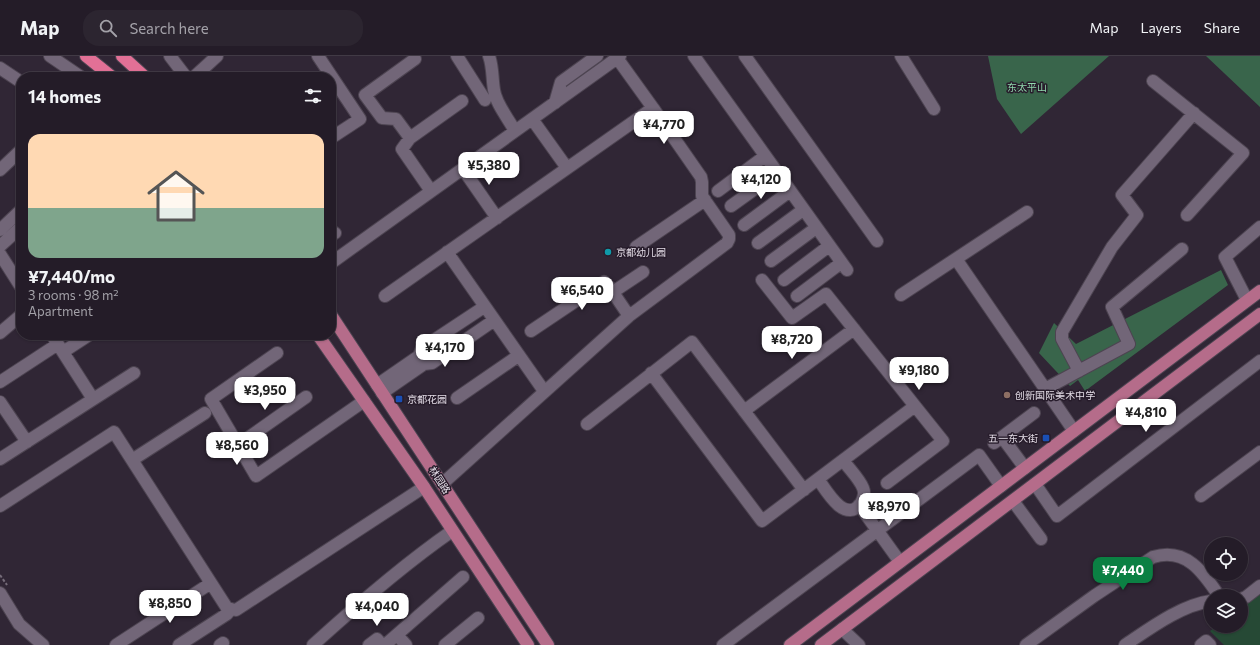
<!DOCTYPE html>
<meta charset="utf-8">
<style>
:root{--surface:#241c28;--page:#2c2530;--text:#f1f3f6;--muted:#a3a1a8;--line:#413a45;--accent:#0b8043}
body{margin:0;font-family:Commissioner,"Noto Sans SC",sans-serif;background:var(--page);color:var(--text);height:100vh;display:flex;flex-direction:column;font-size:15px;white-space:nowrap}
*{box-sizing:border-box;margin:0}
p{font-size:13px;color:var(--muted)}
.icon{flex:none;width:22px;height:22px;fill:none;stroke:currentColor;stroke-width:2;stroke-linecap:round;stroke-linejoin:round}
.map{position:relative;flex:1;overflow:hidden}
.drawer{position:absolute;left:16px;top:16px;width:320px;height:268px;display:flex;flex-direction:column;background:var(--surface);border-radius:16px;box-shadow:0 1px 3px #0004,0 0 0 1px var(--line)}
.drawer>*{flex:none}
.fabs{position:absolute;left:1204px;top:481px;display:grid;gap:8px}
.fabs a{display:grid;place-items:center;width:44px;height:44px;border-radius:50%;background:var(--surface);box-shadow:0 1px 3px #0004,0 0 0 1px var(--line);font-size:20px}
.price{position:absolute;translate:-50% -34px;padding:0 9px;border-radius:8px;background:#fff;color:#222;font-size:13px;line-height:26px;filter:drop-shadow(0 1px 2px #0008)}
.price::after{content:'';position:absolute;left:50%;top:24px;width:12px;height:9px;margin-left:-6px;background:inherit;clip-path:polygon(0 0,100% 0,50% 100%)}
.price.active{background:var(--accent);color:#fff}
ul{padding:0;list-style:none}
li{display:grid;align-content:center;gap:8px;height:212px;padding:0 12px}
li span{display:grid;place-items:center;height:124px;border-radius:12px;color:#555}
li>.icon{margin-inline-start:auto}
span .icon{width:72px;height:72px;fill:#fffc;stroke-width:1}
li b{font-size:17px}
h2{display:flex;justify-content:space-between;align-items:center;height:48px;padding:0 12px;font-size:17px}
header{display:flex;align-items:center;gap:24px;box-sizing:border-box;height:56px;padding:0 20px;background:var(--surface);border-bottom:1px solid var(--line)}
header strong{font-size:19px}
nav{display:flex;gap:22px;margin-inline-start:auto;font-size:14px}
.search{width:280px;height:36px;background:var(--page);display:flex;align-items:center;gap:10px;box-sizing:border-box;padding:0 14px;border-radius:16px;color:var(--muted);font-size:15px}
.map>svg:first-child{display:block}
.green{fill:#264935}
.forest{fill:#39654b}
.lines{fill:none;stroke-linecap:round;stroke-linejoin:round}
.minor-casing{stroke:#4d4451;stroke-width:14}
.major-casing{stroke:#4d4451;stroke-width:14}
.highway-casing{stroke:#4d4451;stroke-width:14}
.path{stroke:#756c79;stroke-width:2;stroke-dasharray:3 2;stroke-linecap:butt}
.minor{stroke:#726678;stroke-width:12}
.major{stroke:#b56c8a;stroke-width:12}
.highway{stroke:#e27096;stroke-width:12}
.culture-dot{fill:#0f9aa8;stroke:#271c2b;stroke-width:1.5}
.education-dot{fill:#8d6e63;stroke:#271c2b;stroke-width:1.5}
.transit-dot{fill:#1a4fb4;stroke:#271c2b;stroke-width:1.5}
.labels{text-anchor:middle;dominant-baseline:central;stroke-width:3;stroke-linejoin:round;paint-order:stroke}
.park-label{font-size:10px;fill:#91d8ad;stroke:#271c2b}
.poi-label{font-size:10px;fill:#e3dce6;stroke:#271c2b;text-anchor:start}
.street-label{font-size:10px;fill:#e3dce6;stroke:#271c2b}
</style>
<header>
<strong>Map</strong>
<div class="search"><svg class="icon" aria-label="search" viewBox="0 0 24 24"><circle cx="10" cy="10" r="6"/><path d="M15 15l6 6"/></svg>Search here</div>
<nav><a>Map</a><a>Layers</a><a>Share</a></nav>
</header>
<div class="map">
<svg width="1260" height="589" viewBox="0 0 1260 589">
<rect width="100%" height="100%" fill="#302635"/>
<path class="green" d="M1260,538V589H1224L1210,575L1217,570H1241V552Z"/>
<path class="forest" d="M988,0H1109L1021,78L997,43Z
M1206,0H1260V51Z
M1221,214L1228,229L1085,335L1078,324L1070,330L1039,297L1054,267L1076,288Z"/>
<g class="lines">
<defs>
<path id="minor" d="M50,0L81,21
M170,0L186,21
M318,0L360,63L331,82
M457,0L485,44
M489,0C493,11 492,22 494,34C496,48 508,62 515,75
M694,0L847,214
M745,0L877,185
M901,0L934,53
M617,2L653,52
M415,3L365,39L382,62L396,63L410,82L462,45
M0,12L21,26
M194,21L217,0
M1153,25L1243,97L1187,159
M555,47L561,26L597,0
M532,63L567,112
M410,82L402,93L431,135
M463,113L497,162
M0,114L21,94
M718,135L765,100
M731,150L777,117
M744,169L790,135
M0,174L21,154
M331,175L335,177
M758,187L803,154
M0,190L21,171
M636,191L705,144
M447,196L544,335
M0,198L21,231
M956,203L1074,375
M771,205L816,172
M331,207L620,0
M784,224L829,190
M613,236L643,216
M901,239L1027,156
M385,240L653,52L701,121L702,126V140L729,179V183L727,187L629,260L442,428
M797,240L841,207
M1247,244L1225,201L1260,171
M531,275L604,226L610,232L629,260
M0,277L21,259
M52,279L93,343
M63,296L89,279
M277,297L211,343L256,420L364,345
M1079,315L1062,283V276L1112,191L1137,159L1122,139L1194,57
M651,317L762,465L915,350L826,238L792,262L762,224
M0,326L58,288
M377,329L419,300L422,292L484,251
M1045,333L1129,288L1112,251L1182,193
M382,337L424,308L432,307L493,265
M457,342L518,300
M0,346L27,386
M744,355L854,273
M587,368L692,286L804,434
M1002,381L1025,412
M994,387L1034,357
M238,389L306,341
M0,403L134,317
M132,404L205,357
M818,423C826,434 845,469 861,447C864,442 865,437 863,432C859,422 849,413 843,404
M887,427L943,385L915,350
M1035,428L1057,460L1260,305
M1201,440L1260,396
M1013,445L1041,483
M859,449L900,506
M0,450L114,376L227,552L236,554L424,431
M0,537L19,568L43,589
M1241,543L1246,541L1260,530
M842,573L859,589
M397,579L406,589
M116,589L211,527
M179,589L227,558L231,553
M220,589L223,587
M313,589C357,549 403,509 452,475
M369,589L377,583L382,589
M385,589L463,521
M445,589L478,562
M723,589L979,399L1001,430
M1026,589L1094,540L1153,501C1186,491 1203,516 1219,540
M1125,589C1149,573 1181,549 1211,545
M1201,589L1206,585L1210,589"/>
<path id="major" d="M331,259L548,589
M318,279L424,431L528,589
M790,589L1260,235
M821,589L1260,258"/>
<path id="highway" d="M86,0L112,21
M122,0L145,21"/>
</defs>
<use href="#minor" class="minor-casing"/>
<use href="#major" class="major-casing"/>
<use href="#highway" class="highway-casing"/>
<path class="path" d="M0,519L7,529"/>
<use href="#minor" class="minor"/>
<use href="#major" class="major"/>
<use href="#highway" class="highway"/>
</g>
<circle class="culture-dot" cx="608" cy="196" r="4"/>
<circle class="education-dot" cx="1007" cy="339" r="4"/>
<g class="transit-dot">
<rect x="395" y="339" width="8" height="8" rx="2"/>
<rect x="1042" y="378" width="8" height="8" rx="2"/>
</g>
<g class="labels">
<g class="park-label">
<text x="1027" y="31">东太平山</text>
</g>
<g class="poi-label">
<text x="616" y="196">京都幼儿园</text>
<text x="1015" y="339">创新国际美术中学</text>
<text x="407" y="343">京都花园</text>
<text x="1038" y="382" text-anchor="end">五一东大街</text>
</g>
<g class="street-label">
<text transform="translate(440 424) rotate(57)">林园路</text>
</g>
</g>
</svg>
<div class="fabs">
<a><svg class="icon" aria-label="locate" viewBox="0 0 24 24"><circle cx="12" cy="12" r="6"/><path d="M12 2v4M12 18v4M2 12h4M18 12h4"/></svg></a>
<a><svg class="icon" aria-label="layers" viewBox="0 0 24 24"><path d="M12 4l9 5-9 5-9-5zM3 14l9 5 9-5"/></svg></a>
</div>
<b class="price" style="left:664px;top:89px">¥4,770</b>
<b class="price" style="left:489px;top:130px">¥5,380</b>
<b class="price" style="left:761px;top:144px">¥4,120</b>
<b class="price" style="left:582px;top:255px">¥6,540</b>
<b class="price" style="left:792px;top:304px">¥8,720</b>
<b class="price" style="left:445px;top:312px">¥4,170</b>
<b class="price" style="left:919px;top:335px">¥9,180</b>
<b class="price" style="left:265px;top:355px">¥3,950</b>
<b class="price" style="left:1146px;top:377px">¥4,810</b>
<b class="price" style="left:237px;top:410px">¥8,560</b>
<b class="price" style="left:889px;top:471px">¥8,970</b>
<b class="price active" style="left:1123px;top:535px">¥7,440</b>
<b class="price" style="left:170px;top:568px">¥8,850</b>
<b class="price" style="left:377px;top:571px">¥4,040</b>
<section class="drawer">
<h2>14 homes<svg class="icon" aria-label="filters" viewBox="0 0 24 24"><path d="M4 7h16M4 17h16"/><circle cx="9" cy="7" r="2"/><circle cx="15" cy="17" r="2"/></svg></h2>
<ul>
<li><span style="background:linear-gradient(#ffd9b3 60%,#7fa58c 0)"><svg class="icon" aria-label="home" viewBox="0 0 24 24"><path d="M3 11l9-7 9 7M6 9v11h12V9"/></svg></span><div><b>¥7,440/mo</b><p>3 rooms · 98 m²</p><p>Apartment</p></div></li>
</ul>
</section>
</div>
